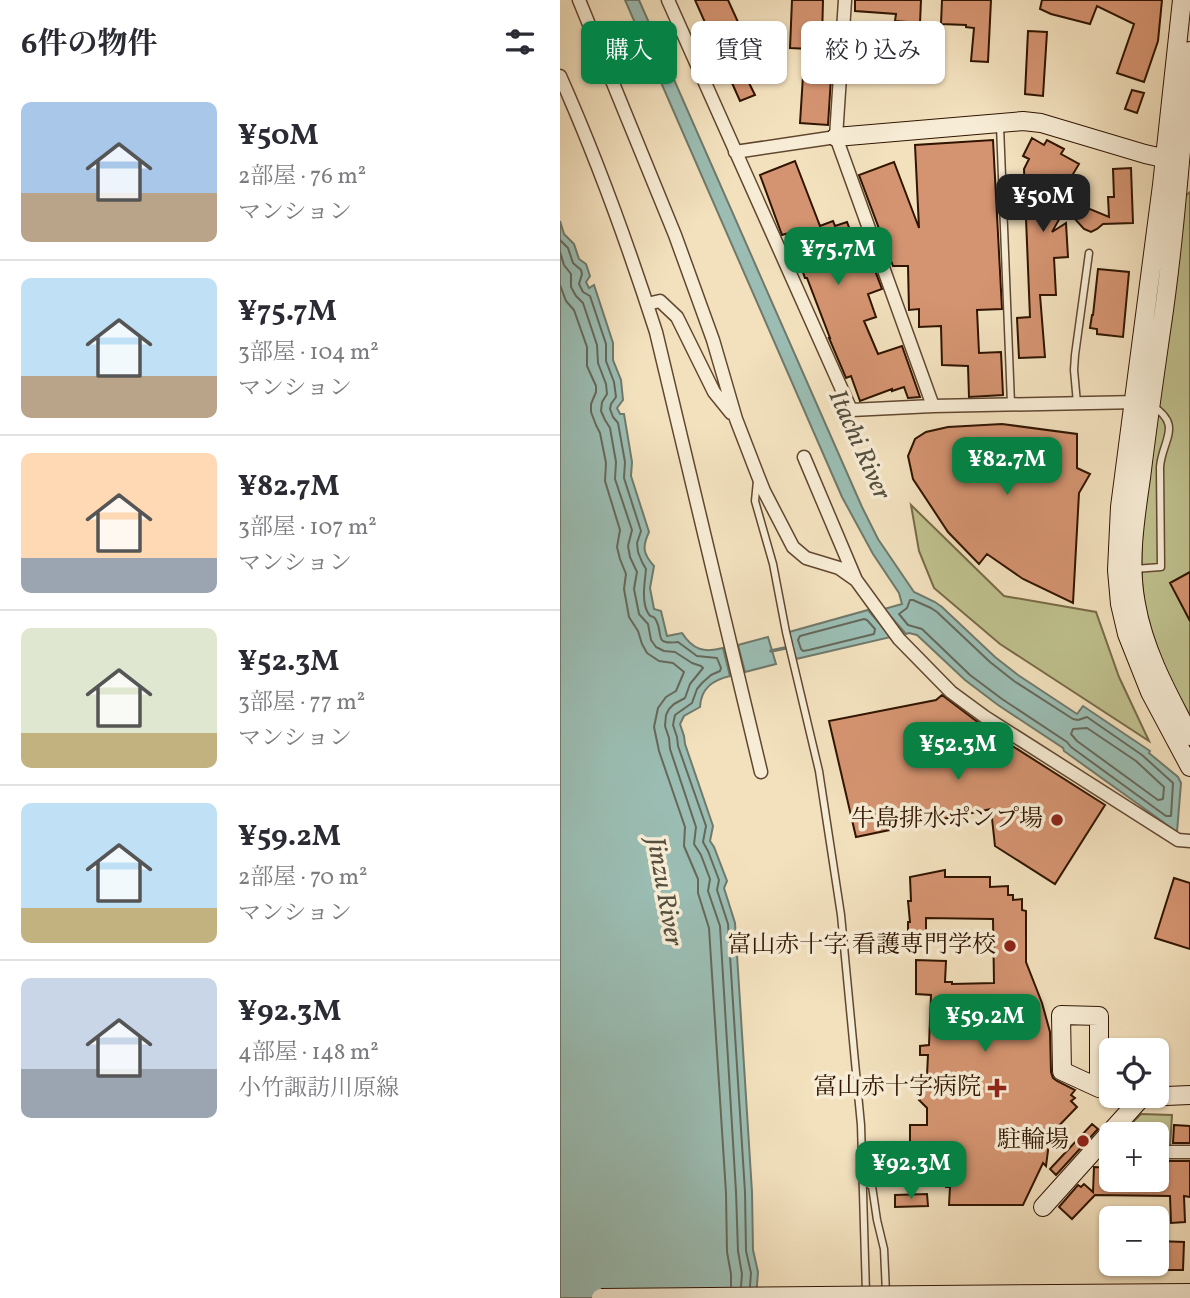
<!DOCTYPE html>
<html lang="ja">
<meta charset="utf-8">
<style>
:root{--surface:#fff;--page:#f7f7f7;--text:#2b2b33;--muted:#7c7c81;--line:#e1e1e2;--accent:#0b8043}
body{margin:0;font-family:Vollkorn,"Noto Serif JP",serif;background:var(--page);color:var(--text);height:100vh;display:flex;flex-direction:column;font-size:26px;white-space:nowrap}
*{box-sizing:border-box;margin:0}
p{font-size:23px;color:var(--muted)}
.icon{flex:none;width:38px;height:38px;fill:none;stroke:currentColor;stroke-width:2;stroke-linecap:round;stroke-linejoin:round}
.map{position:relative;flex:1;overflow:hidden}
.sheet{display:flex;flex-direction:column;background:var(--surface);width:560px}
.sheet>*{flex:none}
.guide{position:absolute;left:21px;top:21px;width:504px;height:63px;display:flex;gap:14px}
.buttons{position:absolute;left:539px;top:1038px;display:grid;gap:14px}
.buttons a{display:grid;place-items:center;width:70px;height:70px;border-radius:10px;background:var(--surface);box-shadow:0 2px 5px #0004;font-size:35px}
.price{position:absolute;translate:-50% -60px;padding:0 16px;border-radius:14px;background:var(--accent);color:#fff;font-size:23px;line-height:46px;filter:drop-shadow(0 2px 4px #0008)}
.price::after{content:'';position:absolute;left:50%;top:42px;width:21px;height:16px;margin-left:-10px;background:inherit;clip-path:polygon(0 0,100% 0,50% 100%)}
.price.on{background:#222;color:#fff}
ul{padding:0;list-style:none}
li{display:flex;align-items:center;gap:21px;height:175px;padding:0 21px}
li+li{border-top:2px solid var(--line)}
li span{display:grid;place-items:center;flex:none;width:196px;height:140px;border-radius:10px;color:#555}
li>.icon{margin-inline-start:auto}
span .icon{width:84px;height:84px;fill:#fffc;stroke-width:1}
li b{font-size:30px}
h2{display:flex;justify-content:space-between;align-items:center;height:84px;padding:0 21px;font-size:30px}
.tag{padding:0 24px;border-radius:10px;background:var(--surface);box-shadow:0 2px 5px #0004;font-size:24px;line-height:63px}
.tag.on{background:var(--accent);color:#fff}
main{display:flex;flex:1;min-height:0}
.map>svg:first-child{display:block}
.green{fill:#bfc18e;stroke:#786a47;stroke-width:2}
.water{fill:#9bbdb3;stroke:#70796b;stroke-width:2}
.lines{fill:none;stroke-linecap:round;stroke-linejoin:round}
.shore{stroke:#66685a;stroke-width:2}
.stream{stroke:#70796b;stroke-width:3.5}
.building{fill:#d59471;stroke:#301400;stroke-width:2}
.lane-casing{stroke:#614730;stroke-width:9}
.street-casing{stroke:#614730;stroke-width:15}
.secondary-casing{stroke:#301400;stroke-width:20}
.lane{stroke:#f7ecd5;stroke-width:6}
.street{stroke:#f7ecd5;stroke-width:12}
.secondary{stroke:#f7ecd5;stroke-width:18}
.secondary-bridge-casing{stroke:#301400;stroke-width:20;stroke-linecap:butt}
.secondary-bridge{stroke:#f7ecd5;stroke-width:18}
.poi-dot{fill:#8f2418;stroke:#f7ecd5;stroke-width:2.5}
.labels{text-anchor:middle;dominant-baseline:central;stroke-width:7;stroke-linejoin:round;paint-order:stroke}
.poi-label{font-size:24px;fill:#301400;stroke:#f7ecd5;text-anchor:end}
.water-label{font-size:26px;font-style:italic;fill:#554f3f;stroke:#f7ecd5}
</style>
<main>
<section class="sheet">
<h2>6件の物件<svg class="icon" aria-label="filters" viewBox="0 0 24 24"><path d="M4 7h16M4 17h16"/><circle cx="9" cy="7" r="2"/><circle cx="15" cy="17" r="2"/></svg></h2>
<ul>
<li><span style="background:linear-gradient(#a9c7e8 65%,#b9a48a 0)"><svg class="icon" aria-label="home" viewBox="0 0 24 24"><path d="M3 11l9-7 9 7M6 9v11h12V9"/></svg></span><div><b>¥50M</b><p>2部屋 · 76 m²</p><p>マンション</p></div></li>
<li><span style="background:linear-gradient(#bfe0f5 70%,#b9a48a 0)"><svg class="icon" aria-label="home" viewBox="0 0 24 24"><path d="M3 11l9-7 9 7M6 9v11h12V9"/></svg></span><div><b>¥75.7M</b><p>3部屋 · 104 m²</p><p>マンション</p></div></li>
<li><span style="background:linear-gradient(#ffd9b3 75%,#9aa5b1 0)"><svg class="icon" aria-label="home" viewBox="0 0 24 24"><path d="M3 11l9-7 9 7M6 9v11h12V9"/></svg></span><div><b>¥82.7M</b><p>3部屋 · 107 m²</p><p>マンション</p></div></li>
<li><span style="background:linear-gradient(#dfe7d0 75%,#c2b280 0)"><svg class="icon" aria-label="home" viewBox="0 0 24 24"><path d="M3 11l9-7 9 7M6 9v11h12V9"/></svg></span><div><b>¥52.3M</b><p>3部屋 · 77 m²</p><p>マンション</p></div></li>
<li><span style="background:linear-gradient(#bfe0f5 75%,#c2b280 0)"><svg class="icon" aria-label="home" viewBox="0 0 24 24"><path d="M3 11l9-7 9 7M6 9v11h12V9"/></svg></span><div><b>¥59.2M</b><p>2部屋 · 70 m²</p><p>マンション</p></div></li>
<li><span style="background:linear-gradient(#c9d6e8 65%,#9aa5b1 0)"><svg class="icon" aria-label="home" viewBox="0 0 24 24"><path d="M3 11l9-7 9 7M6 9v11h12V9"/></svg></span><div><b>¥92.3M</b><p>4部屋 · 148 m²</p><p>小竹諏訪川原線</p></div></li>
</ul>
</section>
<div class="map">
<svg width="630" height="1298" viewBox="0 0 630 1298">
<rect width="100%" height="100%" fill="#f3e1be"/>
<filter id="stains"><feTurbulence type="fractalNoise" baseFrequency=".00286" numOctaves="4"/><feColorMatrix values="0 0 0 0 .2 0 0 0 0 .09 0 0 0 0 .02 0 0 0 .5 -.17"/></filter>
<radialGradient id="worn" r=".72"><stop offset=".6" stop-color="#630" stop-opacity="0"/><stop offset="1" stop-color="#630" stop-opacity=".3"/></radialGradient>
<path class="green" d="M630,192V716C607,675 585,630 582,582C579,529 589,476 595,424C605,348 614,273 624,197Z
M351,505L444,596L536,612L559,677L589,741L440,644L374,588L359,551Z
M581,1114L612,1115L610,1148H597V1134H561Z"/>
<path class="water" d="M65,0H79L302,507L318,539L354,592L375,602L382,607L435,657L458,675L517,714L523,706L590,751L589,753L618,777L621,783L617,832L504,751L503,748L438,705L405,680L357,635L349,633L346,634L324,609L342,604L339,593L313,554L282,497Z
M0,221L4,234L14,244L19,259L26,264L30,276L26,282L29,288L34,285L53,343V360L61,380L63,400L57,408L60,414H64L72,462L71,476L89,532C82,547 83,554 94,566L90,588L94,609L101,611L107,636L122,633C133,650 144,653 163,648L170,676C153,680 141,688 140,707L124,716L120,724L124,736L125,744L153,826L150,841L154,847L167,881L164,888L175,923L192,1192L193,1250L198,1272L196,1298H0Z
M308,610L331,637L236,659L229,632Z
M208,637L216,664L185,672L178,645Z"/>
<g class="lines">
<path class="shore" d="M0,240L8,248L13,263L21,270L22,274L19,284L23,292L30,296L46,344V361L54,382L56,397L51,404L50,409L53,417L58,423L65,462L64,478L81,531L77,543L78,552L82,562L86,569C85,581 81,601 88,613C92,620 92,613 96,620C104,635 93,645 118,642L137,656L157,658L161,668L160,671L151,675L142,683L137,689L132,703L115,715L113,725L117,737L118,746L146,826L143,842L148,851L159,880L157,890L168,924L185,1192L186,1251L191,1273L190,1286
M0,252L4,265L11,274V287L16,296L23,303L37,345L38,363L46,384L47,394L42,402L41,411L45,420L50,428L56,462L55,479L72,530L68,546L70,557L77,572L74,589L79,614L88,624L91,640L96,647L104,651L115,652L132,663L141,666L143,668L130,684L125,698L114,704L109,709L106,715L105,726L109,738L110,749L136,827L134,844L141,855L150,879L148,891L160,926L176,1192L178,1251L182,1274L181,1286
M0,285L6,301L14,310L27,347V366L36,386V392L31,404V412L36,425L40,433L46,463L45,481L60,530L57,547L60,559L66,574L64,589L69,617L78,631L82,644L87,653L99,661L113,663L124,672L116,691L106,697L98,708L94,727L99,751L125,827L124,846L138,879V893L149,928L166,1193L167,1252L171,1274V1286
M350,600H353L371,608L377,612L430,662L454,681L513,719L518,720L527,717L582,755L613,783L611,816H606L511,747L507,742L442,699L410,675L362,629L348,625L339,614L347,608Z
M304,619L307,620L315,629L314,634L249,650L243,651L241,649L238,640L240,636Z
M527,728L576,761L604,787L603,799L598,800L517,741L511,734L513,729Z"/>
<path class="stream" d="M211,651L230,647"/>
</g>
<path class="building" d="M135,0H168L203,77L189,83L195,95L180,101Z
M232,0H263L262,39H250V49L230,48Z
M295,0H361L360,23L335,21L336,14L295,11Z
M382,0H431L428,62L411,61L414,28L406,27V25L381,24Z
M482,0H602L598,41L584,82L557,73L574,24L537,6L530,24L491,14L480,9Z
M468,31L487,32L483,96L465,94Z
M244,60L272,62L268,125L240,123Z
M572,90L584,93L577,113L565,109Z
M472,138L484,145L487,140L504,149L501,154L519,164L506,186L515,191L492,232L506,223L508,257L494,258L496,295H480L485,357L459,358L457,318L470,317L464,169L469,159L463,156Z
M433,140L442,309L417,310L419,353L441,352L443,395L409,397L408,366L382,365L381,326L359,327V309L349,310L348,266H333L299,175L334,162L359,228L355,145Z
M235,161L260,226L273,221L275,226L287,222L305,271L314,268L322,289L308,294L316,317L304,321L318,354L342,346L360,397L348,398L344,387L332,391V389L300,401L291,376L286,378L269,338H270L247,278H245L229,233L222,235L200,175Z
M571,168L573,223L543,224L537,229L531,232L524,229L514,218L530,209L549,217L548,197H554L553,169Z
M538,269L569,272L563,337L537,334V329L530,328L532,315H533Z
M442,424L517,434V468L530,474L519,493L513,603L463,579L427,554L419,564L388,532L353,479L348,456L355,439L366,432L388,427Z
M630,572V621L610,583Z
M382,695L432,733L545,805L495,884L435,846L431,809L296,837L269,721L376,700Z
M385,870V877H430V887L448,886V895H453V900L462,899V910L466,911V962L482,1003L490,1032L491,1072L493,1078L497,1081L515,1090L511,1095L515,1098L511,1101L517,1107L490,1135L486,1166L483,1163L463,1205H389L390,1187H386L385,1179H372L369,1162H367V1146H350V1125H367V1108L359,1100L364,1095L361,1092L364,1088L359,1083L367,1075L368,1055H360V1046L369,1045L371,995L356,994V960L386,961L385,982H392V984L434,983L433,919L366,918V935H348V922H350L348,901H351L350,877Z
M614,878L630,883V949L595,938Z
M532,1124L538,1129L496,1175L490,1169Z
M614,1125L630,1126V1143H613Z
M597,1161H630V1197L624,1196L625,1222L611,1223L610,1196L535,1195L512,1219L499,1207L518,1185L521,1187L524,1184L533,1192L534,1167L551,1168V1180H597Z
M367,1194L368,1206L335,1207V1195Z
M597,1241L624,1242L623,1270H597Z"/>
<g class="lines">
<defs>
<path id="lane" d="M440,126L451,404
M517,403L514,370L515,355L529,253
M197,481L195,501L213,564L226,632L259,771L281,915L301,1125L306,1293
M574,569L601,567L600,467C602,440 624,425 591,405
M303,1182L312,1186L317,1220L324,1249L326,1293"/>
<path id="street" d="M19,0L115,235L153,340L176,419L198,476L204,491L233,547L246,558L279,568L296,580L339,639L391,692L425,717L618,840L630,841
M108,0L291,410L373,406
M285,0L276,137L373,406L579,402
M0,76C37,159 68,245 96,332L201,772
M175,152L276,137
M87,304L100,301L117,317L154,392L171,413
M244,457L296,580
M535,1150L551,1151
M597,1152H630"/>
<path id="secondary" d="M622,0L602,185L560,507L557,570L560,604L567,634L590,692L630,767
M630,51C621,144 615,238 601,331C594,380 587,428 581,478C575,519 568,563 576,604C584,651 608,694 630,736
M276,137L463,121L481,123L585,154L616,161
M539,1088V1016L501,1015L502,1071L539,1088L551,1090
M483,1207L582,1097L630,1095
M495,1294L630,1293"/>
</defs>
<use href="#lane" class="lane-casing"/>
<use href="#street" class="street-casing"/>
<use href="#secondary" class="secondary-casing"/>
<use href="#lane" class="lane"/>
<use href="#street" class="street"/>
<use href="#secondary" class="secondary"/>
<defs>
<path id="secondary-bridge" d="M41,1298L495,1294"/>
</defs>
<use href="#secondary-bridge" class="secondary-bridge-casing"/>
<use href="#secondary-bridge" class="secondary-bridge"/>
</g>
<g class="poi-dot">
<circle cx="497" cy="820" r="7"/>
<circle cx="450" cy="946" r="7"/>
<path d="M433.5 1077.5h7v7h7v7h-7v7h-7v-7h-7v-7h7z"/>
<circle cx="523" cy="1141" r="7"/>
</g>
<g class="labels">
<g class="poi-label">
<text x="483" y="820">牛島排水ポンプ場</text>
<text x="436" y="946">富山赤十字 看護専門学校</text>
<text x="421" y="1088">富山赤十字病院</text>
<text x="509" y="1141">駐輪場</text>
</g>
<g class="water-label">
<text transform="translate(299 445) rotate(66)">Itachi River</text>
<text transform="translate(104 892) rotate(80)">Jinzu River</text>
</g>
</g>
<rect width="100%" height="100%" filter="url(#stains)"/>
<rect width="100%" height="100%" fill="url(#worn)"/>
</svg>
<div class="buttons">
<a><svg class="icon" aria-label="locate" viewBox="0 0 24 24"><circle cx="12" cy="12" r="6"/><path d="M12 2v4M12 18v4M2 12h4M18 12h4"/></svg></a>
<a>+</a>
<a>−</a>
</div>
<b class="price on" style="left:483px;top:234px">¥50M</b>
<b class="price" style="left:278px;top:287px">¥75.7M</b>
<b class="price" style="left:447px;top:497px">¥82.7M</b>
<b class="price" style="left:398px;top:782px">¥52.3M</b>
<b class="price" style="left:425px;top:1054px">¥59.2M</b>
<b class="price" style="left:351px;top:1201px">¥92.3M</b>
<div class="guide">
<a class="tag on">購入</a>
<a class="tag">賃貸</a>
<a class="tag">絞り込み</a>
</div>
</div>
</main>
